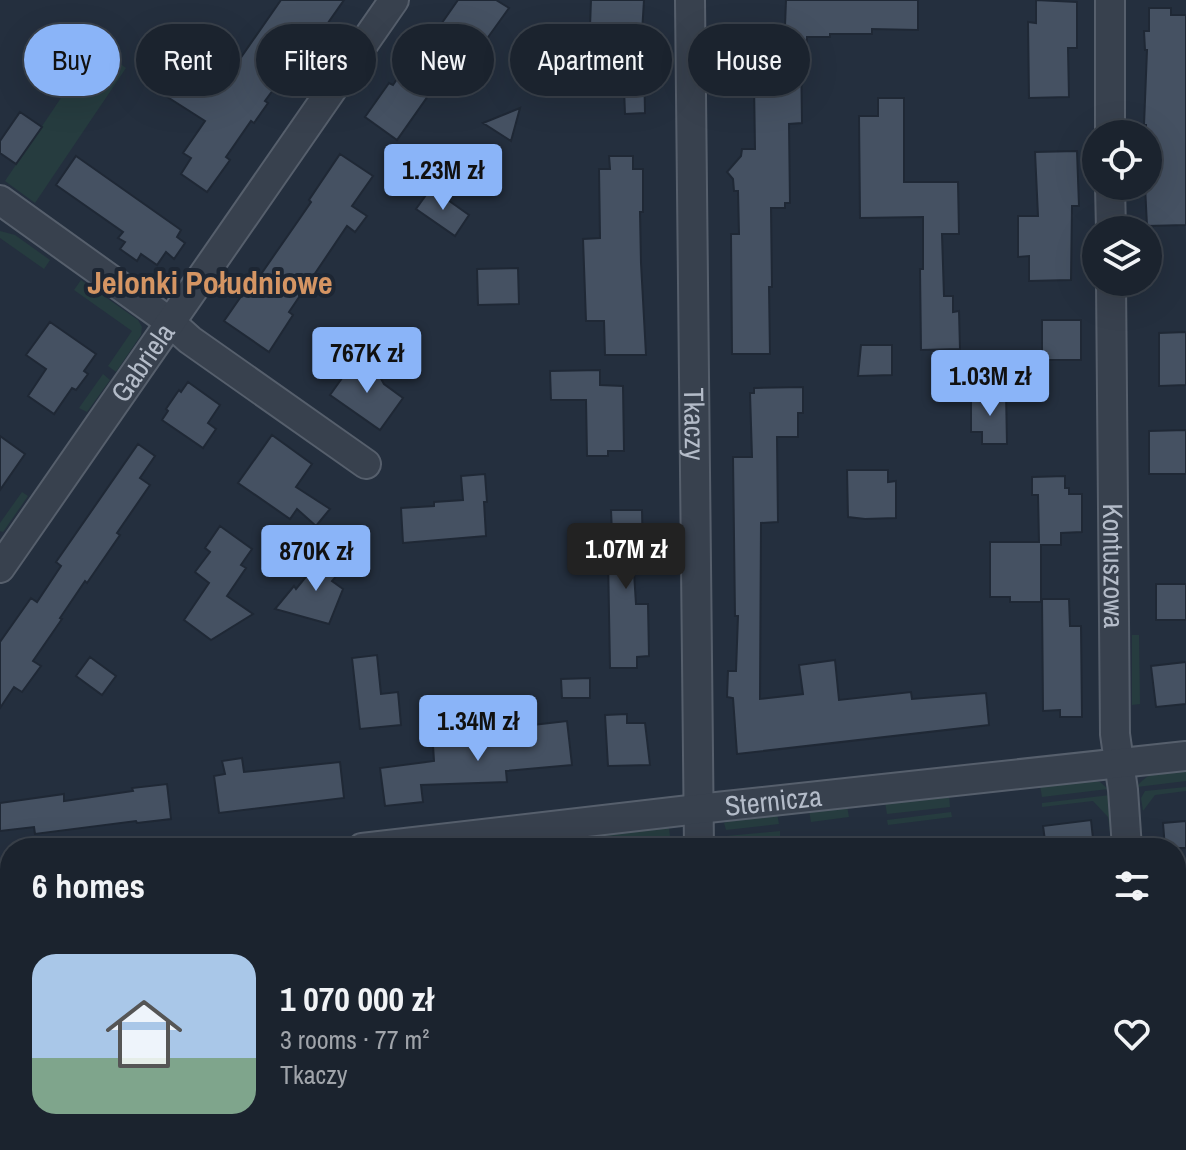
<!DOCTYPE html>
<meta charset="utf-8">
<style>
:root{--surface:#1b232e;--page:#242b36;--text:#f1f3f6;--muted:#a0a4aa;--line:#39404a;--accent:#8ab4f8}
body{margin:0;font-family:"Archivo Narrow",sans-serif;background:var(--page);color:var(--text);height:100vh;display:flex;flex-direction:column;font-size:30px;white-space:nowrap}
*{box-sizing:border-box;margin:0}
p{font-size:26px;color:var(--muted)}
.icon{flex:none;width:44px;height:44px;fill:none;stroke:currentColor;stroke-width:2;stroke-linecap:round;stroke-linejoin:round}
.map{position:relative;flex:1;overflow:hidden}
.panel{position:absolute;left:0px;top:838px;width:1186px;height:312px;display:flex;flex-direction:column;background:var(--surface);border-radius:32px 32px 0 0;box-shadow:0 8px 32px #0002,0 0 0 2px var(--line)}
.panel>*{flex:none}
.hud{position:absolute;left:24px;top:24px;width:1138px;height:72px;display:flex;gap:16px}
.buttons{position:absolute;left:1082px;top:120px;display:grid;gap:16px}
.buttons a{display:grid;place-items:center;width:80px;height:80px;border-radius:50%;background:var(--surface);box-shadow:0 8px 32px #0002,0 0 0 2px var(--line);font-size:40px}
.price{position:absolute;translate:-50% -68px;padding:0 18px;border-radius:8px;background:var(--accent);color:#111;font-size:26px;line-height:52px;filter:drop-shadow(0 2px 4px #0008)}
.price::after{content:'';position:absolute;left:50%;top:48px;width:24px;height:18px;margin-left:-12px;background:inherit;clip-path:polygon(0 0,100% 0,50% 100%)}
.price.current{background:#222;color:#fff}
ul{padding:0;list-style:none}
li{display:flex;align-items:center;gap:24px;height:200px;padding:0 32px}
li span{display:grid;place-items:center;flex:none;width:224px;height:160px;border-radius:24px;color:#555}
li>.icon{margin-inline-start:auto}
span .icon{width:96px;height:96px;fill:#fffc;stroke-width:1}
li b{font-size:34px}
h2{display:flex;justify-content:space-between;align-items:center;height:96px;padding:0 32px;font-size:34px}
.tag{padding:0 28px;border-radius:36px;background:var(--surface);box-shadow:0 8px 32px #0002,0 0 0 2px var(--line);font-size:28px;line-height:72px}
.tag.current{background:var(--accent);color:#111}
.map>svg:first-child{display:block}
.green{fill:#263c3f}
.building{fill:#455162;stroke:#1f2835;stroke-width:2}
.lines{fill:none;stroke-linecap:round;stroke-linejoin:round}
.minor-casing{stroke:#565f6c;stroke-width:32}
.minor{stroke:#38414e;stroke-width:28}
.labels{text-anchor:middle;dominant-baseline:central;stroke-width:8;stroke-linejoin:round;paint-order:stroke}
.street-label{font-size:28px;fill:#b4bcc9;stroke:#1d2633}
.quarter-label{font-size:32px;font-weight:bold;fill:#d59563;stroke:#1d2633}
</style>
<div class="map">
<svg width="1186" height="1150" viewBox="0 0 1186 1150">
<rect width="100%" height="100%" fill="#242f3e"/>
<path class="green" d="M96,46L126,68L35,203L5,181Z
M0,231L15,235L50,260L44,269L0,238Z
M81,280L138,320L142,327L141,335L116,372L108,366L132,331L74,290Z
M103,374L110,380L87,412L79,408Z
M22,492L28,496L3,532L0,531V523Z
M1132,635H1139L1140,704L1132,705Z
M1186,769V781L1137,787C1149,769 1167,772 1186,769Z
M1093,780L1100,782L1108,789L1042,797L1040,785Z
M1186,787V791L1155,795L1143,811L1141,798L1145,791Z
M949,795L950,807L887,814L885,802Z
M1110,795L1116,848H1112L1108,817L1093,801L1042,807V803Z
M847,806L849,817L811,822L809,810Z
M951,812L952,817L888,825L887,820Z
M777,813L779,824L726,830L724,823L735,818Z
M665,827L669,828L670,836L586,846L584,836Z
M780,831V836L732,842L725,848H718L726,836Z"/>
<path class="building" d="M281,0H344L295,70L290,67L265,101L268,103L254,123L251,121L226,157L230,160L207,192L181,174L191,158L183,153L205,121L158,91L168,78L158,71L172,51L219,84L232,65L235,66Z
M458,0H496L509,8L466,68L467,85L454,89L440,79L397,140L365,117L389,83L393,85L425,37L430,40Z
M591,0H644L642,33H644L643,62H644L645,113L625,114L624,88L611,90V61L564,59L565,26L590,27Z
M786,0H918V30L872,29V34H830V37H807V50H801L802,123L789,124L790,203H785V208H771L772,287H769L770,354H732L731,234H739L738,191H734L733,179L727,172L741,156L742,149H755L754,84L759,85L758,74L777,73V26H785Z
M1036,0L1077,2V48H1068L1069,97L1029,98L1028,22L1036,23Z
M1149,8H1171V15H1186V225L1147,226L1145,186H1148V134H1146V125H1144L1147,50H1145L1144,31H1149Z
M878,98H904V182H958L959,234H942L944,296H953V312L959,311L960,349L921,350L920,269H923V217L860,218L859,116H878Z
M520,108L511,141L483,123Z
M20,112L42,127L16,164L0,153V141Z
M1077,151L1079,206H1072L1071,280L1029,281V256L1018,257V216H1038L1035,152Z
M340,154L373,176L352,206L367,216L355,232L347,226L289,312L293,315L269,352L224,321L249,285L252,287L298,221L311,202L309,200Z
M76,156L181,230L177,237L185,243L174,259L166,252L157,265L141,254L137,261L120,249L125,242L118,238L123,232L56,185Z
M609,156H633V169H643V212H640L641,263L646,355H605L604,321H586L583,239L600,238L599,169H610Z
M431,188L469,215L455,236L416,209Z
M518,268L519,304L478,305L477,269Z
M1042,320H1081V360H1042Z
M50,322L96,354L84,371L88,374L76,390L72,388L54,414L28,396L46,369L26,355Z
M1186,332V385L1159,386V333Z
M861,345H892V375L858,376Z
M355,360L380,377L384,384L403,398L380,430L330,395Z
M600,370V385L623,386L624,451H608V456H587L586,400H551L550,371Z
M188,382L220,405L208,423L216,429L203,448L162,420L168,411L166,409L179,390L181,392Z
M803,387V413H798V437H777L778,522L761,523L760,699L803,694L799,665L835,660L839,700L911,692L912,699L986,693L989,725L737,754L733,698L727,697L728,671H736L738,616H735L733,457H752L750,393H754V388Z
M986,392H1006L1007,444H982V432H971V399H986Z
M1186,430V474H1149V431Z
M272,435L312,464L296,487L330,509L316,526L297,509L290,519L238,483Z
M0,436L25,454L0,490Z
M138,444L155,456L140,478L150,485L117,533L120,535L87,583L85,581L60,618L62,619L33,661L41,666L22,692L14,687L0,708V642L31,598L37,602L61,566L56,562Z
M847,470H888V482L896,481V518L865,519L848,517Z
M485,474L487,502H484L486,536L403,543L401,508L434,506V502L463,500L461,476Z
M1065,476V488H1069V494H1082V532L1061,533V545H1041V602H1010V597H990V542H1039L1038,495H1032V477Z
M611,510H642L643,557H633L636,604H648L649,656L637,657V668H610L608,558H604L603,533H612Z
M220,526L252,549L241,565L246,568L227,596L253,614L211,640L184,620L209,583L195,572L210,552L205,548Z
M326,552L344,567L332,581L343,589L329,624L275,609L294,586L296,589Z
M1156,584H1186V620H1156Z
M1042,599H1069L1070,626H1081L1082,717H1060V710L1043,711Z
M377,655L381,694L398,692L401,725L360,729L352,658Z
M90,657L116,676L102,695L76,676Z
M1186,662V704L1156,707L1151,666Z
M590,678V698H562L561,679Z
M627,714V723H645L650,765L608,766L605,715Z
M567,721L572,765L506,771L507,782L421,785L423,802L385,806L380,768L434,761L433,745L525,743L524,726Z
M242,758L244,772L340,762L344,798L219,813L214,776L225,774L222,761Z
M167,784L171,819L137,823L136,821L35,834L34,827L0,831V803L64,794V801L133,791L132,788Z
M1091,820L1094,848H1046L1043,826Z
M1186,821V848H1165L1163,823Z"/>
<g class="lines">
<defs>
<g id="minor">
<path id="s1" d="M690,0L699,848"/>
<path d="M1110,134V0"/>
<path d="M1110,186L1111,230"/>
<path d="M0,200L170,322L190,340L366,464"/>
<path id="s2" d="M1111,282L1115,734L1123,790L1127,848"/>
<path id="s3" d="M0,568L394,0"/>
<path id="s4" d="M362,848L698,809L1186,756"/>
<path d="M0,890L10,889"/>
<path d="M1176,1102L1186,1110"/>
<path d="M247,1140V1150"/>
<path d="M700,1140L701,1150"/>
</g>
</defs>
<use href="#minor" class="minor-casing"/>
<use href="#minor" class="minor"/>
</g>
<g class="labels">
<g class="street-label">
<text stroke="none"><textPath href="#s3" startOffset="250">Gabriela</textPath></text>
<text stroke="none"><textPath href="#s1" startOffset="424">Tkaczy</textPath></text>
<text stroke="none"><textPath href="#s2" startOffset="284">Kontuszowa</textPath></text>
<text stroke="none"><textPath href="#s4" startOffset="414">Sternicza</textPath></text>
</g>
<g class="quarter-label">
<text x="210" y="282">Jelonki Południowe</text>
</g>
</g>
</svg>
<div class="buttons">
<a><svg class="icon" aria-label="locate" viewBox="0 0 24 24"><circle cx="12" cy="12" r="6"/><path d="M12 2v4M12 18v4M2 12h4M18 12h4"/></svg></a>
<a><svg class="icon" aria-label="layers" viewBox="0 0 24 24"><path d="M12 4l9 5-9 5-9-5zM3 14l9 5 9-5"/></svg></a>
</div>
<b class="price" style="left:443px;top:212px">1.23M zł</b>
<b class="price" style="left:367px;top:395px">767K zł</b>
<b class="price" style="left:990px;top:418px">1.03M zł</b>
<b class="price current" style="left:626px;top:591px">1.07M zł</b>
<b class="price" style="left:316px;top:593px">870K zł</b>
<b class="price" style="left:478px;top:763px">1.34M zł</b>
<div class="hud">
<a class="tag current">Buy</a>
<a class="tag">Rent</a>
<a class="tag">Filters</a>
<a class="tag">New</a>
<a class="tag">Apartment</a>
<a class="tag">House</a>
</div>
<section class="panel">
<h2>6 homes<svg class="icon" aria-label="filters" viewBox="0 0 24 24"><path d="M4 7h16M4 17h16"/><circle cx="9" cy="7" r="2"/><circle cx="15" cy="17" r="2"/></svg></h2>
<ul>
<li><span style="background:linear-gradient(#a9c7e8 65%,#7fa58c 0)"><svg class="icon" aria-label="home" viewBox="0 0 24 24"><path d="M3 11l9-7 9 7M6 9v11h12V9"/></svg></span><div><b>1 070 000 zł</b><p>3 rooms · 77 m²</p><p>Tkaczy</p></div><svg class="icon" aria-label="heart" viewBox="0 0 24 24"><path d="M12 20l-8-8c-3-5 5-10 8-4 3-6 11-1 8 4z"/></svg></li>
</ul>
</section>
</div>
